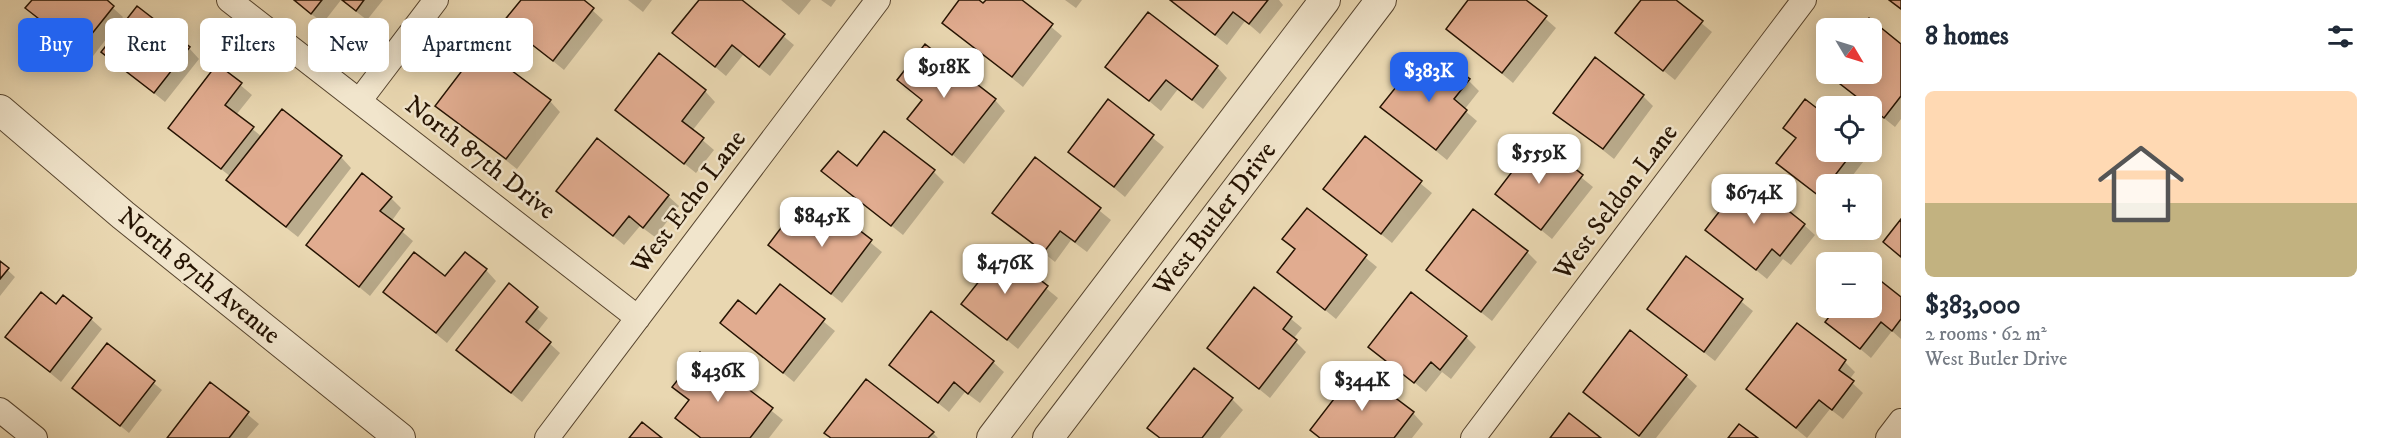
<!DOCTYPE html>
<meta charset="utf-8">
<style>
:root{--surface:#fff;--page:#f2f2f3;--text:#1f2937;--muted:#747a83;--accent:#2563eb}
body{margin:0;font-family:"IM FELL DW Pica",serif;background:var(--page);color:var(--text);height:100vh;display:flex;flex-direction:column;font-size:22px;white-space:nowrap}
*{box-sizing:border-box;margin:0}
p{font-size:20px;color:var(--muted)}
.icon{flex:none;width:33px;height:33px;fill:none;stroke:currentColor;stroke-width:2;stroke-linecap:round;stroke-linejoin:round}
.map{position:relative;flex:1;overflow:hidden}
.sheet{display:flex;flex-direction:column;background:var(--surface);width:480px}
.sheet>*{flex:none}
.top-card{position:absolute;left:18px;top:18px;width:570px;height:54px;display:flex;gap:12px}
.needle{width:39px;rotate:128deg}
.fabs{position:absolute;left:1816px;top:18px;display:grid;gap:12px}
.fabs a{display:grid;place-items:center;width:66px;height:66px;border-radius:9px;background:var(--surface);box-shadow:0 3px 15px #0003;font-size:30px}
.price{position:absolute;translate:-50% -51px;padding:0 14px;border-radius:12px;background:#fff;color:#222;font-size:20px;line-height:39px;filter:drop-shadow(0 2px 3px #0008)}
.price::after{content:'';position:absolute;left:50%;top:36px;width:18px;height:14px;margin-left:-9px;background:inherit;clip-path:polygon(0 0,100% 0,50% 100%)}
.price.selected{background:var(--accent);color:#fff}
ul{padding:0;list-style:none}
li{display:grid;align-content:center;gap:12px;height:318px;padding:0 24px}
li span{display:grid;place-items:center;height:186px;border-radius:9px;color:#555}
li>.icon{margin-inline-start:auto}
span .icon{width:108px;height:108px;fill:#fffc;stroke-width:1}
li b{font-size:26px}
h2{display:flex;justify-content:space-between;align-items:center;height:72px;padding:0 24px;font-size:26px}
.chip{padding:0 21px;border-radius:9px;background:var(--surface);box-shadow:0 3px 15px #0003;font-size:21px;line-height:54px}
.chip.selected{background:var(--accent);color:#fff}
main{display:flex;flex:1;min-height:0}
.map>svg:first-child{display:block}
.shadow{fill:#0003}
.building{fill:#e1ac90;stroke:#251302;stroke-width:1.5}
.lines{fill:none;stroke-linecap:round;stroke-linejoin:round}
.minor-casing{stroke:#56442e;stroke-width:26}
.tertiary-casing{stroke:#56442e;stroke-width:32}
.minor{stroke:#f1e5cc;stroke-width:24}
.tertiary{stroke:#f1e5cc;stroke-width:30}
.labels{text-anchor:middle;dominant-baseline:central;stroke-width:5;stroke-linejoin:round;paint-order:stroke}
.street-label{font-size:26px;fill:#251302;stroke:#f1e5cc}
</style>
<main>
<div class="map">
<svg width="1901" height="438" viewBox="0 0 1901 438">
<rect width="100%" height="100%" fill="#e9d7b1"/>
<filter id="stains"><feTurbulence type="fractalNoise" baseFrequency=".00333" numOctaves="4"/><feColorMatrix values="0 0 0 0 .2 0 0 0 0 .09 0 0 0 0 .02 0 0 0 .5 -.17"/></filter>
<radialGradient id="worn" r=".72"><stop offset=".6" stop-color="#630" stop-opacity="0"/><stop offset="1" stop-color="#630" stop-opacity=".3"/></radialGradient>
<path class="shadow" d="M33,0H104L123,17L90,60L27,8Z
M293,0H341L323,23Z
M341,0H383L367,20Z
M523,0H581L603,20L564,70L505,22Z
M628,0H652L643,12Z
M700,0H740L794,45L770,76L743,55L726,76L674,33Z
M781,0H811L799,15Z
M821,0H836L831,7Z
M961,0H977L984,6L988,0H1019L1062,36L1023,87L944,22Z
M1065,0H1082L1076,8Z
M1171,0H1279L1283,5L1260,34L1245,21L1227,45Z
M1470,0H1524L1556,28L1513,83L1448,29Z
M1643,0H1674L1712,32L1675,80L1617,33Z
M1869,21L1901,46V119L1895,127L1829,74H1872V28H1863Z
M189,48L199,59L165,102L103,52Z
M218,66L252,95L236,115L262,137L341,157L351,168L298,237L239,191L228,180L231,177L170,128Z
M1107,66L1217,67L1227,78L1203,109L1178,89L1161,111Z
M899,80L995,100L1005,111L964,164L909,119L923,101Z
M1469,81L1479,91L1464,110L1477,121L1447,160L1382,107L1420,84Z
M705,91L715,102L692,131L714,150L696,173L617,110Z
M1643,96L1653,106L1614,159L1555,112Z
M550,101L560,112L517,169L437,106Z
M1108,102L1164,147L1125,197L1070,151Z
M1827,118V152L1870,153L1846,184H1827V203L1778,163L1797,139L1785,128Z
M1365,138L1432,193L1392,243L1325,189Z
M1537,141L1593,187L1552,239L1497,194Z
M1035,159L1111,220L1087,252L1071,240L1055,262L994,213Z
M857,168L934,172L944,182L903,235L823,171Z
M558,191L668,196L679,206L655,237L640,226L624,245Z
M391,198L401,208L391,222L413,241L370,296L308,245Z
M828,208L882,252L842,303L770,245L806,237Z
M1307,210L1377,267L1336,319L1279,272L1296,251L1284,239Z
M1804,225L1815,235L1791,265L1783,259L1767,279L1707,230Z
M1527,252L1537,262L1492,321L1428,270Z
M1003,253L1058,298L1018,349L963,304Z
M1687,258L1753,311L1715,361L1649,309Z
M0,263L15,277L0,296Z
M486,270L496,281L447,343L385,292Z
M1872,276L1901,299V339L1892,331L1871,358L1827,321L1838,308H1872Z
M509,285L548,318L537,332L560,353L522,402L458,350Z
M780,286L835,331L794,382L722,323L756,316Z
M1255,289L1302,328L1293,339L1306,352L1270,398L1209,348Z
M57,306L91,319L102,329L61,382L7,337Z
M1466,337L1476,347L1451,379L1442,372L1426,392L1370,346Z
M107,345L162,390L129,433L74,388Z
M700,354L783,420L769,438H700L677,418L690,402L674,387Z
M993,362L1004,372L980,403L965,392L949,412L891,365Z
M1845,362L1855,372L1849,380L1863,393L1843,419L1830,409L1807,438L1748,389Z
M1686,376L1697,386L1656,438H1641L1585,391Z
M211,384L259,424L247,438H169Z
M1232,399L1243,410L1220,438H1159L1149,428Z
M1413,413L1423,424L1412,438H1320L1312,430Z
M933,433L938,438H831Z"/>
<path class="building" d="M32,0H107L114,6L79,50L25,8Z
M294,0H322L311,14Z
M342,0H364L356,11Z
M521,0H584L594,8L553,61L503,22Z
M699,0H742L785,34L759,67L732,45L715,67L672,33Z
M959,0H979L983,3L986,0H1022L1053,24L1012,77L942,23Z
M1170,0H1268L1249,24L1233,12L1215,35Z
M1468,0H1526L1547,16L1502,73L1446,29Z
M1641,0H1676L1703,21L1663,71L1615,33Z
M1889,0H1901V9Z
M137,6L190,47L154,93L101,52Z
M1148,12L1218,66L1192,100L1166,80L1149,101L1105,67Z
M1869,18L1901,44V96L1884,118L1826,73L1872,74V28H1861Z
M925,44L996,99L952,155L907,119L922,100L897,80Z
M480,47L551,100L506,159L435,106Z
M659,53L706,90L682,121L704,138L684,164L615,110Z
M1440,56L1470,79L1454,99L1467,110L1436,150L1380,107L1408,72L1420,82Z
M1595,57L1644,95L1603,149L1553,113Z
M217,64L242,83L225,105L254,127L221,169L168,128Z
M1108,99L1154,135L1114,187L1068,152Z
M1805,99L1827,116V152H1853L1819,196L1776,163L1796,138L1783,128Z
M282,109L342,156L286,227L226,180Z
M884,131L935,170L891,226L821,171L838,151L857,166Z
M1365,136L1422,181L1381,234L1323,189Z
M597,138L669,195L643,228L629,216L613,236L556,191Z
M1537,139L1583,175L1541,230L1495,194Z
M1035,157L1101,208L1075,242L1060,231L1044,252L992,213Z
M362,173L392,197L380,211L404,229L359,287L306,245Z
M1746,177L1805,224L1780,256L1772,249L1756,270L1705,230Z
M828,206L872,240L831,294L768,245L787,220L805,235Z
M1307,208L1367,255L1325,310L1277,272L1295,249L1282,239Z
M1473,209L1528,251L1481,312L1426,270Z
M1901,219V257L1883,242Z
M1003,251L1048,286L1007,340L961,304Z
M414,252L445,276L465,252L487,269L436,333L383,292Z
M1686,256L1743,299L1704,352L1647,309Z
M0,261L9,268L0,279Z
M1872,274L1901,297V319L1892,331L1881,322L1860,349L1825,322L1836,308H1872Z
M509,283L538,307L526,322L551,342L511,393L456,350Z
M780,284L825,319L783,373L720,323L738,300L756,314Z
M1254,287L1292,317L1283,329L1297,340L1259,389L1207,348Z
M41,292L56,304L63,295L92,318L50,372L5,337Z
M1411,292L1467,336L1440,370L1431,362L1414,383L1368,347Z
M931,311L994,361L968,394L954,382L938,403L889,365Z
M1797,323L1846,360L1839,370L1854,381L1832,410L1819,400L1796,428L1746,389Z
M1630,330L1687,375L1639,436L1583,392Z
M107,343L155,381L120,426L72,388Z
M700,352L773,408L750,438H701L675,418L689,400L672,387Z
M1194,368L1233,398L1202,438H1160L1147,428Z
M1357,369L1414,412L1394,438H1320L1310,430Z
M866,379L934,432L928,438H831L824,433Z
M210,382L249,412L229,438H167Z
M1569,413L1601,438H1550Z
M642,422L662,438H629Z
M1739,424L1758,438H1728Z"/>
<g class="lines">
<defs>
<path id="minor" d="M229,0L638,318
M360,100L436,0
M0,410L35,438
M547,438L878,0
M1473,438L1804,0
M1888,438L1901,421"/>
<path id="tertiary" d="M0,110L123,215L400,438
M992,438L1325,0
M1048,438L1381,0"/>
</defs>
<use href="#minor" class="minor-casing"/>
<use href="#tertiary" class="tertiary-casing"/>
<use href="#minor" class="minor"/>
<use href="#tertiary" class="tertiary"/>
</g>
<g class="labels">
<g class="street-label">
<text transform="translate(480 158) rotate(38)">North 87th Drive</text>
<text transform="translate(689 202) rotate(-53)">West Echo Lane</text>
<text transform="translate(1616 202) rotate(-53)">West Seldon Lane</text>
<text transform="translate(1215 219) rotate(-53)">West Butler Drive</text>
<text transform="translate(199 276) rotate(39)">North 87th Avenue</text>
</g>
</g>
<rect width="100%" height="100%" filter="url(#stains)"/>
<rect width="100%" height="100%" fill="url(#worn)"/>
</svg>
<div class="fabs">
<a><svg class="needle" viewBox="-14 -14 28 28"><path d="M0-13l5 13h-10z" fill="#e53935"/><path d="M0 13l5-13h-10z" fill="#747a83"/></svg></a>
<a><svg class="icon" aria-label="locate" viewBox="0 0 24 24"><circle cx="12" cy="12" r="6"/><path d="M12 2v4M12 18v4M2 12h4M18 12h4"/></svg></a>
<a>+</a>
<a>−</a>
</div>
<b class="price" style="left:944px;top:99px">$918K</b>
<b class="price selected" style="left:1429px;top:103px">$383K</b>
<b class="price" style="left:1539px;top:185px">$559K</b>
<b class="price" style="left:1754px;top:225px">$674K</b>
<b class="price" style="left:822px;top:248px">$845K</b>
<b class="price" style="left:1005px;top:295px">$476K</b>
<b class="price" style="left:718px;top:403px">$436K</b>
<b class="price" style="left:1362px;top:412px">$344K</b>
<div class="top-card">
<a class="chip selected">Buy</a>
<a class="chip">Rent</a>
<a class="chip">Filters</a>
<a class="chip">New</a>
<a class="chip">Apartment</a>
</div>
</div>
<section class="sheet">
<h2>8 homes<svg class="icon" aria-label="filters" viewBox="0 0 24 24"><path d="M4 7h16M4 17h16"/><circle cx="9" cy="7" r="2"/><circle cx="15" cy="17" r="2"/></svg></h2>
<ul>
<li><span style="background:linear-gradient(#ffd9b3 60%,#c2b280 0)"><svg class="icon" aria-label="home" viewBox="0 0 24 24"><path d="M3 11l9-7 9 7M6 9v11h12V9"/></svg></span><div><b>$383,000</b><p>2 rooms · 62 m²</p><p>West Butler Drive</p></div></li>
</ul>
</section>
</main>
